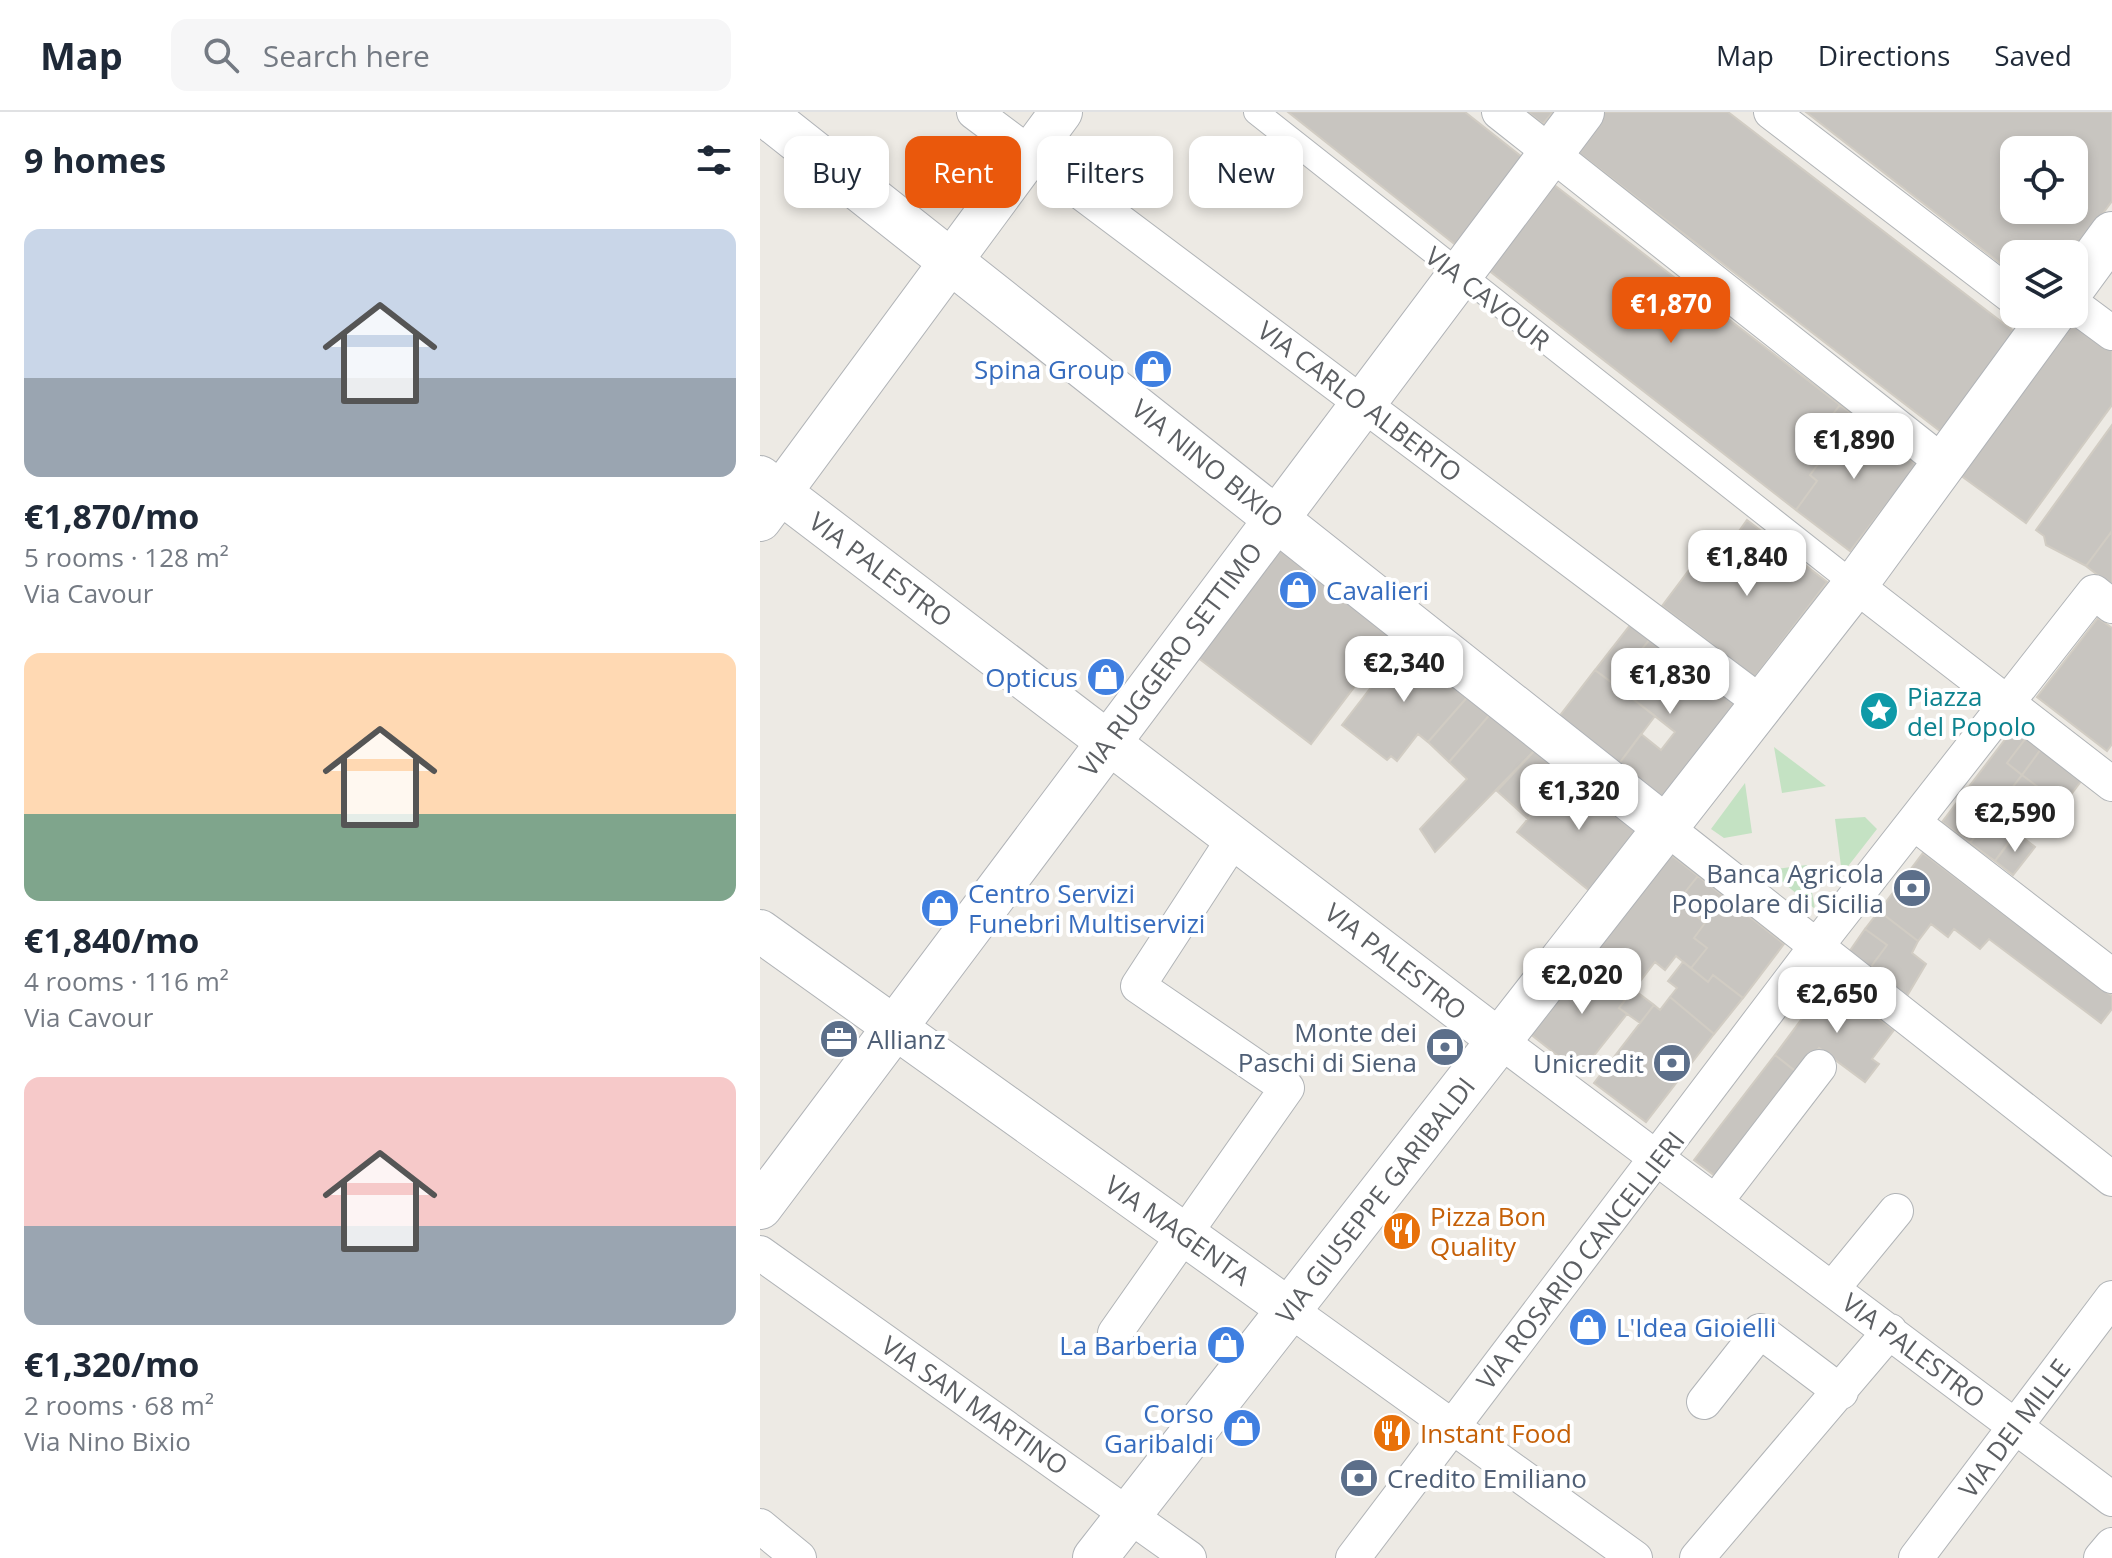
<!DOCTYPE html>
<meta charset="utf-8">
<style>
:root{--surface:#fff;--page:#f6f6f7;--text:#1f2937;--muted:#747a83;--line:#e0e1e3;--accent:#ea580c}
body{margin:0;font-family:"Open Sans",sans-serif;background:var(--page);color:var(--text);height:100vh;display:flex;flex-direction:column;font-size:30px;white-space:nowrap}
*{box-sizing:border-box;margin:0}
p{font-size:26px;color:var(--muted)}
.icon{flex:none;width:44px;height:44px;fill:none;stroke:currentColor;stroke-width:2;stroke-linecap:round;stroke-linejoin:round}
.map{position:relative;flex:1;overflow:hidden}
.drawer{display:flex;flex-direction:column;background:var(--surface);width:760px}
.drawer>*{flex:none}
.hud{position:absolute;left:24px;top:24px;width:760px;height:72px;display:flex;gap:16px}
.tools{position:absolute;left:1240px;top:24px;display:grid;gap:16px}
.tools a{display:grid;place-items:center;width:88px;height:88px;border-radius:16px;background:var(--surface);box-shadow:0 4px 12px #0003;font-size:40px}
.price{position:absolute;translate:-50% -68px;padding:0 18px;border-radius:16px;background:#fff;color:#222;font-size:26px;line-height:52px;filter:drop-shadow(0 2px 4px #0008)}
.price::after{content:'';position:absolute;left:50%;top:48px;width:24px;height:18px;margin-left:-12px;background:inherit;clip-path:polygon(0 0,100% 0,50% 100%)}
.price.selected{background:var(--accent);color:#fff}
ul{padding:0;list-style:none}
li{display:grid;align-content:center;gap:16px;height:424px;padding:0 24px}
li span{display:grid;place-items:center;height:248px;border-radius:16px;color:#555}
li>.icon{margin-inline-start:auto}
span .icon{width:144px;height:144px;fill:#fffc;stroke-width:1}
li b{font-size:34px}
h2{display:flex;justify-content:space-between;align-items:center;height:96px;padding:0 24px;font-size:34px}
.chip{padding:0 28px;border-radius:16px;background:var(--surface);box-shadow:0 4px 12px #0003;font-size:28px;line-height:72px}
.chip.selected{background:var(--accent);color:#fff}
header{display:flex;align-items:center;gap:48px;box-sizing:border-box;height:112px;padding:0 40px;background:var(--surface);border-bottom:2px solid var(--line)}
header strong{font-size:38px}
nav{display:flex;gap:44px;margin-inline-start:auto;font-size:28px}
.search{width:560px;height:72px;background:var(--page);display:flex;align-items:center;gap:20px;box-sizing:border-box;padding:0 28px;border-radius:16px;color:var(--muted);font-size:30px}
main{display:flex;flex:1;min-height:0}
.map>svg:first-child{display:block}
.green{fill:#c4e2c3}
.building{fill:#c8c5c0;stroke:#d1ccc3;stroke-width:2;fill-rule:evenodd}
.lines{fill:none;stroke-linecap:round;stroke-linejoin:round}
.pedestrian-casing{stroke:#b1b4b7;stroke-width:26}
.minor-casing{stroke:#b1b4b7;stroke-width:36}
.tertiary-casing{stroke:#b1b4b7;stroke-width:44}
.secondary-casing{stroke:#b0b3b7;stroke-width:46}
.pedestrian{stroke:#fff;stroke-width:24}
.minor{stroke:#fff;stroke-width:34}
.tertiary{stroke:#fff;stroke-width:42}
.secondary{stroke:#fff;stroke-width:44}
.labels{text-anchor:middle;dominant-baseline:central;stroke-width:8;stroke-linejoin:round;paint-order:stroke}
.street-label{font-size:26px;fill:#5c5f63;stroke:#fff}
.shop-label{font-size:26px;fill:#366cbe;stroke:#fff;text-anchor:end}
.culture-label{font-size:26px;fill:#0d838f;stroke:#fff;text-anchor:start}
.service-label{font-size:26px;fill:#4e5e75;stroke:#fff;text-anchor:end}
.food-label{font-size:26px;fill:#c56008;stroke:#fff;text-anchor:start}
</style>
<header>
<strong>Map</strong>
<div class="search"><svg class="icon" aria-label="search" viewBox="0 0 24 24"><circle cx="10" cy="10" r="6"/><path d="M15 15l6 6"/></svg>Search here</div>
<nav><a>Map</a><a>Directions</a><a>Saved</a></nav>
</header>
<main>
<section class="drawer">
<h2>9 homes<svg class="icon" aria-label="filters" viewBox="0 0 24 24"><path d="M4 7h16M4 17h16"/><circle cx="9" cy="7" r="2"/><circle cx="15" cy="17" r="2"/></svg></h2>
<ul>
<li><span style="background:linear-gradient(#c9d6e8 60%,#9aa5b1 0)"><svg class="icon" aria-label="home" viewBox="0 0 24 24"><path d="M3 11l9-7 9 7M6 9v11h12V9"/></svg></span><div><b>€1,870/mo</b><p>5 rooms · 128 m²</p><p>Via Cavour</p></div></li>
<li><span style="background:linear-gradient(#ffd9b3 65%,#7fa58c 0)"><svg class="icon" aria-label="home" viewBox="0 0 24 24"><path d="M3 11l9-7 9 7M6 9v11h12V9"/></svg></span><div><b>€1,840/mo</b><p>4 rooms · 116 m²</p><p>Via Cavour</p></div></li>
<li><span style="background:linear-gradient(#f6c9c9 60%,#9aa5b1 0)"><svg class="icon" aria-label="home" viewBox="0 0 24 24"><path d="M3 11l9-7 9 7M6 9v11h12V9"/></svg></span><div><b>€1,320/mo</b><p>2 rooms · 68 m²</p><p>Via Nino Bixio</p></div></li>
</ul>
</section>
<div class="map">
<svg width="1352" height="1446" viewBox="0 0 1352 1446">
<rect width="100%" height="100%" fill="#edeae4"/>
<path class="green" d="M1014,635L1066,674L1022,681Z
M985,671L992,721L964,726L951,717Z
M1105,705L1117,717L1082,762L1075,707Z
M1047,753L1055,797L1008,758Z"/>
<path class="building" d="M528,0H705L762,45L697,134Z
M768,0H793L783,12Z
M844,0H968L1256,221L1180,319L815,38Z
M1046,0H1352V89L1313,142H1254V162ZM1254,38H1314V98H1254Z
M793,72L1080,293L1063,315L1089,335L1079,348L1067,340L1050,363L1057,369L1036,398L727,157Z
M1316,205L1352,231V293L1266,411L1200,363Z
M1080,293L1157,353L1090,439L1036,398L1057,369L1050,363L1067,340L1079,348L1089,335L1063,315Z
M1352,313V419L1326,454L1286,433L1284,424L1276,418Z
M987,408L1067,470L995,565L902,494L932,454L945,467Z
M1352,419V474L1326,454Z
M520,436L644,530L617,564L608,557L551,632L437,545Z
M1338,506L1352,516V632L1347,639L1277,585Z
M871,512L890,527L854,572L835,558Z
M890,527L975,593L902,687L858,653L881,622L901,638L915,620L854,572Z
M644,530L710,582L668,630L658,622L637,649L631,644L627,648L582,613L612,574L602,566L608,557L617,564Z
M835,558L895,604L858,653L798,606Z
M710,582L732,600L689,650L668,630Z
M732,600L777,636L675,740L660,717L707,667L689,650Z
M1253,617L1266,626L1247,651L1262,663L1210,731L1182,710Z
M1266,626L1281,637L1262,663L1247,651Z
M777,636L807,660L768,707L737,679Z
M1281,637L1322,668L1297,701L1281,688L1286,681L1262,663Z
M807,660L880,720L831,780L757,720Z
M1262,663L1286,681L1235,749L1210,731Z
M1256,720L1275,735L1253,763L1235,749Z
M1163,741L1352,884V897L1341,911L1229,827L1220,837L1194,817L1188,825L1171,812L1158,829L1119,799Z
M910,742L938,764L918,789L945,811L934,826L947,836L931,856L916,844L905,858L895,850L871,881L827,846Z
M938,764L1024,832L983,886L953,863L948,870L931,856L947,836L934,826L945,811L918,789Z
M1119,799L1158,829L1152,841L1166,852L1147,884L1110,856L1127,833L1105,817Z
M1105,817L1127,833L1110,856L1089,840Z
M827,846L871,881L859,896L867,902L820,961L769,921Z
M923,850L948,870L953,863L983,886L954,922L910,885L917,876L908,869Z
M1069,870L1134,918L1112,947L1119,952L1105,970L1059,936L1039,962L1015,943Z
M873,877L894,893L880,911L859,896Z
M910,885L954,922L886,1010L834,971L894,893L900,898Z
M1015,943L1039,962L959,1067L934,1048Z"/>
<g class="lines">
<defs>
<path id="pedestrian" d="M496,0L1095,473"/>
<path id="minor" d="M214,0L1000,590
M739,0L1186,353
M1011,0L1254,186
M1314,193L1352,221
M1095,473L1352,672
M1154,711L1352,864
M904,714L1352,1067
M739,928L1352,1387
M956,1089L1059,955
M0,1141L429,1446
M1072,1177L1136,1099
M530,1198L875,1446
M355,1221L527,976L378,874L475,725
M944,1290L1000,1219L1081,1280
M0,1414L39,1446
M593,1446L1055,836L1334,480L1352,494
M937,1446L1130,1219
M1156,1446L1352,1186
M1341,1446L1352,1433"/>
<path id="tertiary" d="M0,365L739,928
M0,408L301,0
M0,819L530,1198"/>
<path id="secondary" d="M2,0L904,714
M1314,174L1352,122
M0,1095L822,0
M335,1446L1095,473L1293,202"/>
</defs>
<use href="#pedestrian" class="pedestrian-casing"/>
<use href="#minor" class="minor-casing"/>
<use href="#tertiary" class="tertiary-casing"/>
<use href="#secondary" class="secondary-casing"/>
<use href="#pedestrian" class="pedestrian"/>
<use href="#minor" class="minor"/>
<use href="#tertiary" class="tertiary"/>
<use href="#secondary" class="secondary"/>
</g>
<defs>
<symbol id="shop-disc" viewBox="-11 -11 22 22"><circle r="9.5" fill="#3f7fe0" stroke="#fff"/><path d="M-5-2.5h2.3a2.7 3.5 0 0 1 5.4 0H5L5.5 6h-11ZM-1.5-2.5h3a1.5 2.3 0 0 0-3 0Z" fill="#fff"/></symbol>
<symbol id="sight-disc" viewBox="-11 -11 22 22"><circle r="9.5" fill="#0f9aa8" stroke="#fff"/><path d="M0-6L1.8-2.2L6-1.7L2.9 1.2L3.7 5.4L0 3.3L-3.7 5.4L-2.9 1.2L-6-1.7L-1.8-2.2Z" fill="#fff"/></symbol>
<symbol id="bank-disc" viewBox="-11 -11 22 22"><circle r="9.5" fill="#5c6f8a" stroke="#fff"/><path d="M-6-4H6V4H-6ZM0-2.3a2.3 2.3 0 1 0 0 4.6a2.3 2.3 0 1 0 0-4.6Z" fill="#fff"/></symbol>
<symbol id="office-disc" viewBox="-11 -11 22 22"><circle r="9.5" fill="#5c6f8a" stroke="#fff"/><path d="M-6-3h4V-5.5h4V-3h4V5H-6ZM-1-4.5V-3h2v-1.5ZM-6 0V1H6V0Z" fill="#fff"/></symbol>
<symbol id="restaurant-disc" viewBox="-11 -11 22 22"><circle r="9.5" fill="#e8710a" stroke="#fff"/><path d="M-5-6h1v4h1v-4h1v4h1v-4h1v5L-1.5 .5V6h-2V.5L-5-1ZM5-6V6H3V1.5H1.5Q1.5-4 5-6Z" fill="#fff"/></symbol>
</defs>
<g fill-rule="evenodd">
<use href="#shop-disc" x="371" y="235" width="44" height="44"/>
<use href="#shop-disc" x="516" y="456" width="44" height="44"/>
<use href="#shop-disc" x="324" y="543" width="44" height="44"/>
<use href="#sight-disc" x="1097" y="577" width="44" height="44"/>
<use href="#bank-disc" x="1130" y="754" width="44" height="44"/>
<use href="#shop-disc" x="158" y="774" width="44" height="44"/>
<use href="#office-disc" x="57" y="905" width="44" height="44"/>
<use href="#bank-disc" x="663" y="913" width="44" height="44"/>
<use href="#bank-disc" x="890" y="929" width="44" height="44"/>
<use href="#restaurant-disc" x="620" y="1097" width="44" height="44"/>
<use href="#shop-disc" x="806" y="1193" width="44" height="44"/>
<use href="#shop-disc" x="444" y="1211" width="44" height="44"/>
<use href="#shop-disc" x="460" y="1294" width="44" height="44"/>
<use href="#restaurant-disc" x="610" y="1299" width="44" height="44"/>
<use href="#bank-disc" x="577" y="1344" width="44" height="44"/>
</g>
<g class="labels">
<g class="street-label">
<text transform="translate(728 186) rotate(38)">VIA CAVOUR</text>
<text transform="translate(600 289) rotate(37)">VIA CARLO ALBERTO</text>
<text transform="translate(448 351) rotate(39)">VIA NINO BIXIO</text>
<text transform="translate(121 457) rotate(37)">VIA PALESTRO</text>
<text transform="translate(410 547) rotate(-53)">VIA RUGGERO SETTIMO</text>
<text transform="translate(636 849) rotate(38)">VIA PALESTRO</text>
<text transform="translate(615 1088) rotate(-52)">VIA GIUSEPPE GARIBALDI</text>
<text transform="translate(418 1118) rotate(35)">VIA MAGENTA</text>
<text transform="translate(820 1148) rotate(-52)">VIA ROSARIO CANCELLIERI</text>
<text transform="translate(1154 1238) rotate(37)">VIA PALESTRO</text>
<text transform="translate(215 1293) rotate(35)">VIA SAN MARTINO</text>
<text transform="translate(1254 1316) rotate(-53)">VIA DEI MILLE</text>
</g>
<g class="shop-label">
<text x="365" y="257">Spina Group</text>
<text x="566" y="478" text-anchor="start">Cavalieri</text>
<text x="318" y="565">Opticus</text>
<text x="208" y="781" text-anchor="start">Centro Servizi<tspan x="208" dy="30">Funebri Multiservizi</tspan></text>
<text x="856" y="1215" text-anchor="start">L'Idea Gioielli</text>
<text x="438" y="1233">La Barberia</text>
<text x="454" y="1301">Corso<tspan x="454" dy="30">Garibaldi</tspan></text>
</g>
<g class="culture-label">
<text x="1147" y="584">Piazza<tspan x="1147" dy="30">del Popolo</tspan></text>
</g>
<g class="service-label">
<text x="1124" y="761">Banca Agricola<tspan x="1124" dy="30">Popolare di Sicilia</tspan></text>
<text x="657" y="920">Monte dei<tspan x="657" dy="30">Paschi di Siena</tspan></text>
<text x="107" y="927" text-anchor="start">Allianz</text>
<text x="884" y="951">Unicredit</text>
<text x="627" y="1366" text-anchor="start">Credito Emiliano</text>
</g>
<g class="food-label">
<text x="670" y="1104">Pizza Bon<tspan x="670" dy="30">Quality</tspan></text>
<text x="660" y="1321">Instant Food</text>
</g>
</g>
</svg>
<div class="tools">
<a><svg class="icon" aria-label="locate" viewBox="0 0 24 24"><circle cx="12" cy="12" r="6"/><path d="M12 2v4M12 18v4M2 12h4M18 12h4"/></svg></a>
<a><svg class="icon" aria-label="layers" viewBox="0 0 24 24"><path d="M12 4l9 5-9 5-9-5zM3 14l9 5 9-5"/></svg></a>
</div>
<b class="price selected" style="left:911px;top:233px">€1,870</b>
<b class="price" style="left:1094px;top:369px">€1,890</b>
<b class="price" style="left:987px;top:486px">€1,840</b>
<b class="price" style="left:644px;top:592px">€2,340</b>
<b class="price" style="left:910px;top:604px">€1,830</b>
<b class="price" style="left:819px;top:720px">€1,320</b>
<b class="price" style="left:1255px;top:742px">€2,590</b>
<b class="price" style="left:822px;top:904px">€2,020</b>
<b class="price" style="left:1077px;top:923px">€2,650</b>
<div class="hud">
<a class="chip">Buy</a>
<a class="chip selected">Rent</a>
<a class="chip">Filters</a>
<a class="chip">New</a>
</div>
</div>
</main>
